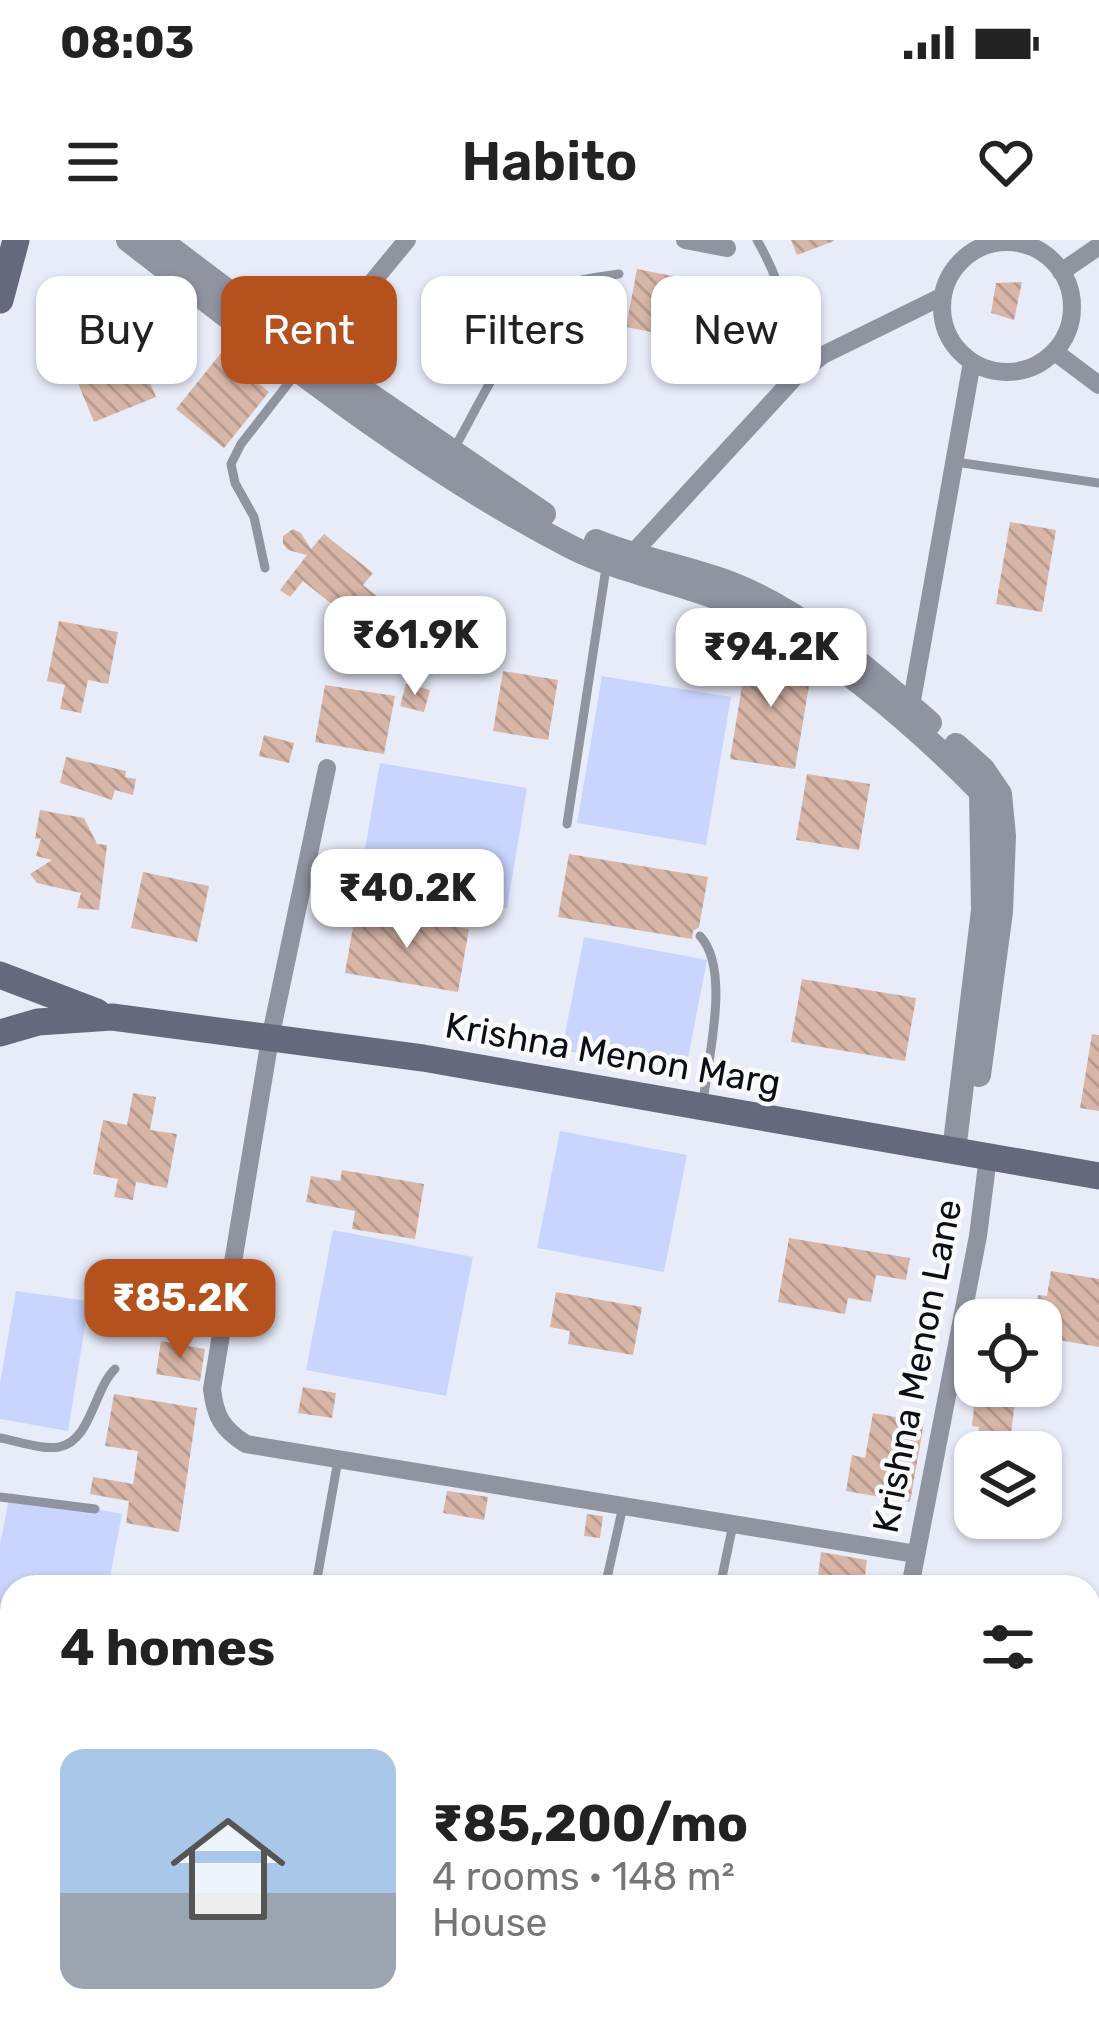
<!DOCTYPE html>
<meta charset="utf-8">
<style>
:root{--surface:#fff;--page:#f2f2f2;--text:#222;--muted:#767676;--accent:#b5511d}
body{margin:0;font-family:Rubik,sans-serif;background:var(--page);color:var(--text);height:100vh;display:flex;flex-direction:column;font-size:45px;white-space:nowrap}
*{box-sizing:border-box;margin:0}
p{font-size:39px;color:var(--muted)}
.icon{flex:none;width:66px;height:66px;fill:none;stroke:currentColor;stroke-width:2;stroke-linecap:round;stroke-linejoin:round}
.map{position:relative;flex:1;overflow:hidden}
.panel{position:absolute;left:0px;top:1335px;width:1101px;height:471px;display:flex;flex-direction:column;background:var(--surface);border-radius:36px 36px 0 0;box-shadow:0 3px 9px #0004}
.panel>*{flex:none}
.top-card{position:absolute;left:36px;top:36px;width:1029px;height:108px;display:flex;gap:24px}
.buttons{position:absolute;left:954px;top:1059px;display:grid;gap:24px}
.buttons a{display:grid;place-items:center;width:108px;height:108px;border-radius:24px;background:var(--surface);box-shadow:0 3px 9px #0004;font-size:60px}
.price{position:absolute;translate:-50% -102px;padding:0 27px;border-radius:24px;background:#fff;color:#222;font-size:39px;line-height:78px;filter:drop-shadow(0 3px 6px #0008)}
.price::after{content:'';position:absolute;left:50%;top:72px;width:36px;height:27px;margin-left:-18px;background:inherit;clip-path:polygon(0 0,100% 0,50% 100%)}
.price.current{background:var(--accent);color:#fff}
ul{padding:0;list-style:none}
li{display:flex;align-items:center;gap:36px;height:300px;padding:0 60px}
li span{display:grid;place-items:center;flex:none;width:336px;height:240px;border-radius:24px;color:#555}
li>.icon{margin-inline-start:auto}
span .icon{width:144px;height:144px;fill:#fffc;stroke-width:1}
li b{font-size:51px}
h2{display:flex;justify-content:space-between;align-items:center;height:144px;padding:0 60px;font-size:51px}
.tag{padding:0 42px;border-radius:24px;background:var(--surface);box-shadow:0 3px 9px #0004;font-size:42px;line-height:108px}
.tag.current{background:var(--accent);color:#fff}
.status{display:flex;justify-content:space-between;align-items:center;height:84px;padding:0 60px;background:var(--surface);direction:ltr}
.status svg{height:33px;fill:currentColor}
header{display:flex;justify-content:space-between;align-items:center;height:156px;padding:0 60px;background:var(--surface);font-size:54px;font-weight:600}
.map>svg:first-child{display:block}
.green{fill:#c9d5fe}
.building{fill:url(#building-back-hatch)}
.lines{fill:none;stroke-linecap:round;stroke-linejoin:round}
.service{stroke:#9094a1;stroke-width:9}
.minor{stroke:#9094a1;stroke-width:18}
.tertiary{stroke:#9094a1;stroke-width:24}
.secondary{stroke:#646a7c;stroke-width:27}
.labels{text-anchor:middle;dominant-baseline:central;stroke-width:9;stroke-linejoin:round;paint-order:stroke}
.street-label{font-size:36px;fill:#0b0e18;stroke:#fafafa}
</style>
<div class="status"><b>08:03</b><svg viewBox="0 0 49 12"><path d="M0 12V9h3v3zM5 12V6h3v6zM10 12V3h3v9zM15 12V0h3v12zM26 1h20v11H26zM47 4h2v5h-2z"/></svg></div>
<header><svg class="icon" aria-label="menu" viewBox="0 0 24 24"><path d="M4 6h16M4 12h16M4 18h16"/></svg>Habito<svg class="icon" aria-label="heart" viewBox="0 0 24 24"><path d="M12 20l-8-8c-3-5 5-10 8-4 3-6 11-1 8 4z"/></svg></header>
<div class="map">
<svg width="1099" height="1804" viewBox="0 0 1099 1804">
<defs>
<pattern id="building-back-hatch" width="6" height="6" patternUnits="userSpaceOnUse" patternTransform="scale(3)"><rect width="6" height="6" fill="#d8b6a7"/><path d="M-1 5l2 2M0 0l6 6M5-1l2 2" fill="none" stroke="#b89b8f"/></pattern>
</defs>
<rect width="100%" height="100%" fill="#e8ecf9"/>
<path class="green" d="M602,436L731,457L706,605L577,583Z
M380,523L527,548L507,668L359,643Z
M584,697L707,720L685,833L562,810Z
M560,891L687,915L664,1032L537,1008Z
M333,990L473,1017L446,1156L306,1130Z
M16,1051L89,1061L68,1191L0,1179V1143Z
M10,1253L122,1274L108,1347H12V1381L0,1379V1305Z
M0,1470L12,1475V1701L0,1692Z"/>
<path class="building" d="M791,0H834V1L797,15Z
M637,29L703,42L691,100L626,87Z
M465,42L514,73L485,118L436,86Z
M1022,42L1014,80L991,73L996,43Z
M132,98L156,157L94,182L70,124Z
M221,113L269,152L224,208L176,169Z
M1010,282L1056,290L1042,372L996,364Z
M293,289L301,293L311,309L324,294L373,333L363,345L385,363L372,379L353,364L343,373L303,341L290,357L280,350L307,315L288,310L283,304V296Z
M59,381L118,392L108,444L88,440L81,473L60,469L65,445L47,441Z
M748,409L795,417L812,428L795,529L730,519Z
M503,431L558,440L548,500L493,491Z
M406,444L430,450L424,472L400,466Z
M325,445L395,456L384,514L315,502Z
M264,495L294,503L289,523L259,516Z
M66,517L126,531L125,537L136,539L133,555L115,550L112,560L60,543Z
M807,534L870,544L859,610L796,600Z
M40,570L84,578L97,604L107,605L99,670L77,668L81,653L37,643L30,634L52,620L36,616L41,598L35,599Z
M569,614L708,637L699,687L693,691L692,699L558,677Z
M143,632L209,646L197,702L131,688Z
M356,670L469,689L458,752L345,733Z
M802,739L916,758L905,821L791,802Z
M1092,794L1099,795V871L1080,868Z
M133,853L156,857L150,890L177,894L167,948L136,942L133,960L114,957L118,939L93,934L103,880L127,885Z
M342,930L424,944L415,999L352,989L355,971L306,962L311,936L340,941Z
M789,998L910,1018L906,1040L876,1035L871,1062L848,1058L845,1074L778,1062Z
M1051,1031L1099,1039V1107L1053,1099L1056,1083L1034,1079L1038,1055L1047,1056Z
M556,1052L642,1067L633,1115L568,1104L570,1091L550,1087Z
M161,1101L205,1109L200,1141L156,1134Z
M303,1147L336,1153L332,1178L298,1173Z
M114,1154L197,1168L179,1292L126,1283L129,1261L90,1254L93,1237L133,1244L138,1211L105,1206Z
M975,1156L1015,1161L1009,1212H976L979,1187L972,1186Z
M873,1173L924,1182L910,1262L846,1251L852,1215L865,1218Z
M447,1251L488,1257L484,1280L443,1273Z
M587,1274L603,1276L600,1298L584,1296Z
M821,1312L867,1320L864,1343L818,1337Z"/>
<g class="lines">
<path class="service" d="M757,0C791,60 786,78 783,145
M454,209C478,167 523,69 564,47C580,38 601,37 619,34
M956,222L1099,243
M265,328L254,277L235,243L231,224L241,204L298,131
M567,584L606,328
M700,696C731,729 708,818 703,862
M0,1198C17,1201 43,1210 59,1207C91,1201 94,1149 115,1129
M0,1257L95,1269
M317,1339L338,1220
M605,1347L623,1266
M720,1347L733,1284
M328,1804L337,1794"/>
<path class="minor" d="M685,0L727,8
M942 67a65 65 0 1 1 130 0a65 65 0 1 1-130 0Z
M1061,32L1099,6
M1055,112L1099,145
M307,121L407,0
M632,314L796,136L823,115L943,56
M911,466L972,122
M327,528L270,799L212,1149C215,1176 222,1189 246,1204L916,1314
M910,1347L978,996L988,917
M0,1438L12,1440
M0,1787L2,1785
M604,1794L616,1804
M829,1804L831,1794"/>
<path class="tertiary" d="M128,0C270,109 411,225 571,307C621,332 675,341 726,361C812,395 917,486 981,552L983,670L954,911
M160,0L312,115L544,274
M596,301C640,319 687,327 730,343C805,372 870,431 930,483
M956,505L983,529L1000,554L1004,596L1001,672L979,835"/>
<path class="secondary" d="M0,60L16,0
M0,735L97,772
M0,793L38,782L112,777L423,818L1099,936
M13,1794L25,1804"/>
</g>
<g class="labels">
<g class="street-label">
<text transform="translate(613 814) rotate(10)">Krishna Menon Marg</text>
<text transform="translate(917 1126) rotate(-79)">Krishna Menon Lane</text>
</g>
</g>
</svg>
<div class="buttons">
<a><svg class="icon" aria-label="locate" viewBox="0 0 24 24"><circle cx="12" cy="12" r="6"/><path d="M12 2v4M12 18v4M2 12h4M18 12h4"/></svg></a>
<a><svg class="icon" aria-label="layers" viewBox="0 0 24 24"><path d="M12 4l9 5-9 5-9-5zM3 14l9 5 9-5"/></svg></a>
</div>
<b class="price" style="left:415px;top:458px">₹61.9K</b>
<b class="price" style="left:771px;top:470px">₹94.2K</b>
<b class="price" style="left:407px;top:711px">₹40.2K</b>
<b class="price current" style="left:180px;top:1121px">₹85.2K</b>
<div class="top-card">
<a class="tag">Buy</a>
<a class="tag current">Rent</a>
<a class="tag">Filters</a>
<a class="tag">New</a>
</div>
<section class="panel">
<h2>4 homes<svg class="icon" aria-label="filters" viewBox="0 0 24 24"><path d="M4 7h16M4 17h16"/><circle cx="9" cy="7" r="2"/><circle cx="15" cy="17" r="2"/></svg></h2>
<ul>
<li><span style="background:linear-gradient(#a9c7e8 60%,#9aa5b1 0)"><svg class="icon" aria-label="home" viewBox="0 0 24 24"><path d="M3 11l9-7 9 7M6 9v11h12V9"/></svg></span><div><b>₹85,200/mo</b><p>4 rooms · 148 m²</p><p>House</p></div></li>
</ul>
</section>
</div>
